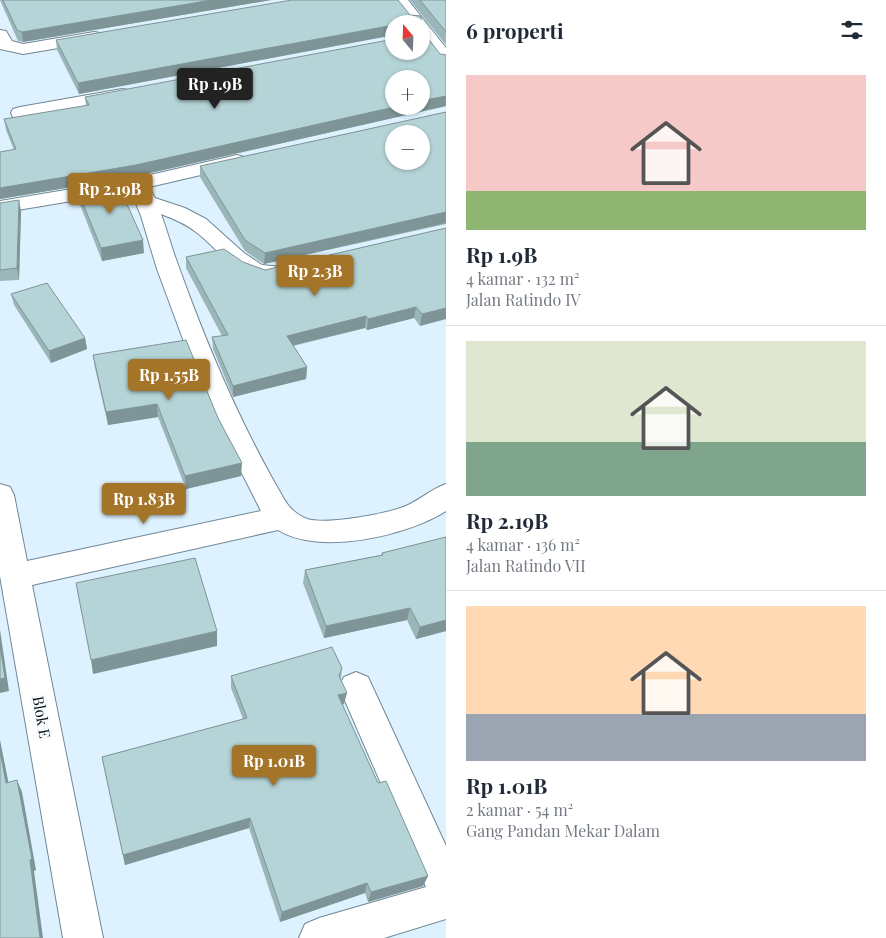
<!DOCTYPE html>
<html lang="id">
<meta charset="utf-8">
<style>
:root{--surface:#fff;--page:#f2f2f3;--text:#1f2937;--muted:#747a83;--line:#e0e1e3;--accent:#a47428}
body{margin:0;font-family:"Playfair Display",serif;background:var(--page);color:var(--text);height:100vh;display:flex;flex-direction:column;font-size:19px;white-space:nowrap}
*{box-sizing:border-box;margin:0}
p{font-size:16px;color:var(--muted)}
.icon{flex:none;width:28px;height:28px;fill:none;stroke:currentColor;stroke-width:2;stroke-linecap:round;stroke-linejoin:round}
.map{position:relative;flex:1;overflow:hidden}
.details{display:flex;flex-direction:column;background:var(--surface);width:440px}
.details>*{flex:none}
.needle{width:32px;rotate:341deg}
.controls{position:absolute;left:385px;top:15px;display:grid;gap:10px}
.controls a{display:grid;place-items:center;width:45px;height:45px;border-radius:50%;background:var(--surface);box-shadow:0 1px 4px #0004;font-size:25px}
.price{position:absolute;translate:-50% -42px;padding:0 11px;border-radius:5px;background:var(--accent);color:#fff;font-size:16px;line-height:32px;filter:drop-shadow(0 1px 2px #0008)}
.price::after{content:'';position:absolute;left:50%;top:30px;width:15px;height:11px;margin-left:-8px;background:inherit;clip-path:polygon(0 0,100% 0,50% 100%)}
.price.active{background:#222;color:#fff}
ul{padding:0;list-style:none}
li{display:grid;align-content:center;gap:10px;height:265px;padding:0 20px}
li+li{border-top:1px solid var(--line)}
li span{display:grid;place-items:center;height:155px;border-radius:0px;color:#555}
li>.icon{margin-inline-start:auto}
span .icon{width:90px;height:90px;fill:#fffc;stroke-width:1}
li b{font-size:21px}
h2{display:flex;justify-content:space-between;align-items:center;height:60px;padding:0 20px;font-size:21px}
main{display:flex;flex:1;min-height:0}
.map>svg:first-child{display:block}
.lines{fill:none;stroke-linecap:round;stroke-linejoin:round}
.street-casing{stroke:#708796;stroke-width:2}
.street{fill:#fff;fill-rule:evenodd}
.wall{fill:#9bb6b9}
.shaded-wall{fill:#7e9496}
.building{fill:#b4d4d7;stroke:#7e9496;fill-rule:evenodd}
.labels{text-anchor:middle;dominant-baseline:central;stroke-width:5;stroke-linejoin:round;paint-order:stroke}
.near-street-label{font-size:15px;fill:#070f14;stroke:#f7fcff}
</style>
<main>
<div class="map">
<svg width="446" height="938" viewBox="0 0 446 938">
<rect width="100%" height="100%" fill="#ddf1fe"/>
<g class="lines">
<defs>
<path id="street" d="M392,0H408L446,48V64L440,63L421,38V24H410Z
M0,30L6,31L12,41L23,44L94,32L100,33L102,37L100,41L94,42L23,54L0,49Z
M122,89L128,90L131,94L128,98L20,119L13,117L11,113L13,109L20,107Z
M237,155L244,157L247,161L244,165L149,187L155,198L185,208L206,219L244,253L262,265L282,267L285,272L282,277C240,287 224,253 196,232C186,224 174,219 161,214C167,230 171,246 177,262C206,343 240,424 284,499C289,508 297,515 307,519C327,525 386,514 406,506C420,500 431,489 446,484V511C407,536 319,556 278,530L32,585L103,938H63L0,576V484L10,487L14,495L27,561L261,511L220,430L197,377L157,269L141,216L131,191L0,213V201L137,178Z
M356,672L368,677L446,846V919L384,938H299L305,924L319,918L426,887L339,687L344,677Z"/>
</defs>
<use href="#street" class="street-casing"/>
<use href="#street" class="street"/>
</g>
<path class="wall" d="M0,0H271L23,42L18,41Z
M410,0H446V45Z
M394,24V35L79,94L57,50L56,40Z
M440,54L446,55V106L137,176L0,199V152L14,150L6,130L4,119L86,106L85,97Z
M446,112V224L264,264L245,251L200,177V166Z
M77,189L144,253L102,261L79,202Z
M0,203L21,211L19,280L0,281Z
M446,228L420,326L414,318L367,330L365,328L293,346L307,367L306,379L233,397L213,349L212,337L222,336L186,268V257L243,262L265,270Z
M11,294L85,338L87,349L51,363L14,305Z
M93,355L218,418L241,476L186,489L158,417L108,425L95,368Z
M446,537V631L416,639L407,620L324,638L303,583L305,570L381,555L382,553Z
M342,668L341,679L344,704L342,705L378,783L428,876L423,886L368,902L365,893L280,922L249,828L125,865L102,757L243,719L231,688V676Z"/>
<path class="shaded-wall" d="M212,0H271L23,42L22,32Z
M394,25V35L79,94L78,83Z
M446,96V106L137,176L0,199V188L399,106H421V101Z
M19,200L21,211L19,280L17,268Z
M446,212V223L264,264L265,253Z
M143,240L144,253L102,261L101,248Z
M416,307L414,318L367,330L368,319Z
M446,308V319L420,326L422,314Z
M366,316L365,328L286,347L287,336Z
M85,338L87,349L51,363L49,351Z
M307,367L306,379L233,397V386Z
M157,404L158,417L108,425L106,412Z
M242,463L241,476L186,489L185,476Z
M410,608L407,620L324,638L326,626Z
M446,620V631L416,639L420,627Z
M0,630L9,691L0,693Z
M217,631V646L93,674L91,660Z
M347,693L344,704L336,707L338,695Z
M0,740L11,795L6,783L0,751Z
M17,780L22,792L36,870L34,871L43,938H40Z
M250,818L249,828L125,865L123,855Z
M428,876L423,886L368,902L371,892Z
M367,883L365,893L280,922L282,912Z"/>
<path class="building" d="M3,0H212L22,32L17,30Z
M292,0H398L410,15L421,16V24H394V25L78,83L56,40Z
M420,0H446V32Z
M421,29L440,54L446,55V96L421,101V79H394V106H399L136,165L0,188V152L16,149L4,119L89,105L85,97L394,39V51H421Z
M446,112V212L265,253L245,240L200,166ZM394,134H421V161H394Z
M117,182L143,240L101,248L77,189Z
M19,200L17,268L0,270V203Z
M446,228V308L422,314L416,307L368,319L366,316L287,336L307,367L233,386L212,337L228,335L186,257L224,249L243,262L265,270Z
M47,283L85,338L49,351L11,294Z
M186,340L218,418L242,463L185,476L157,404L106,412L93,355Z
M446,537V620L420,627L410,608L326,626L305,570L383,555L382,553Z
M195,558L217,631L91,660L76,583Z
M0,645L5,678L0,679Z
M332,647L342,668L339,676L347,693L338,695L378,783L386,781L428,876L371,892L367,883L282,912L250,818L123,855L102,757L247,718L231,676Z
M0,751L6,783L17,780L32,859L30,860L40,938H0Z"/>
<g class="labels">
<g class="near-street-label">
<text transform="translate(42 717) rotate(80)">Blok E</text>
</g>
</g>
</svg>
<div class="controls">
<a><svg class="needle" viewBox="-14 -14 28 28"><path d="M0-13l5 13h-10z" fill="#e53935"/><path d="M0 13l5-13h-10z" fill="#747a83"/></svg></a>
<a>+</a>
<a>−</a>
</div>
<b class="price active" style="left:215px;top:110px">Rp 1.9B</b>
<b class="price" style="left:110px;top:215px">Rp 2.19B</b>
<b class="price" style="left:315px;top:297px">Rp 2.3B</b>
<b class="price" style="left:169px;top:401px">Rp 1.55B</b>
<b class="price" style="left:144px;top:525px">Rp 1.83B</b>
<b class="price" style="left:274px;top:787px">Rp 1.01B</b>
</div>
<section class="details">
<h2>6 properti<svg class="icon" aria-label="filters" viewBox="0 0 24 24"><path d="M4 7h16M4 17h16"/><circle cx="9" cy="7" r="2"/><circle cx="15" cy="17" r="2"/></svg></h2>
<ul>
<li><span style="background:linear-gradient(#f6c9c9 75%,#8fb573 0)"><svg class="icon" aria-label="home" viewBox="0 0 24 24"><path d="M3 11l9-7 9 7M6 9v11h12V9"/></svg></span><div><b>Rp 1.9B</b><p>4 kamar · 132 m²</p><p>Jalan Ratindo IV</p></div></li>
<li><span style="background:linear-gradient(#dfe7d0 65%,#7fa58c 0)"><svg class="icon" aria-label="home" viewBox="0 0 24 24"><path d="M3 11l9-7 9 7M6 9v11h12V9"/></svg></span><div><b>Rp 2.19B</b><p>4 kamar · 136 m²</p><p>Jalan Ratindo VII</p></div></li>
<li><span style="background:linear-gradient(#ffd9b3 70%,#9aa5b1 0)"><svg class="icon" aria-label="home" viewBox="0 0 24 24"><path d="M3 11l9-7 9 7M6 9v11h12V9"/></svg></span><div><b>Rp 1.01B</b><p>2 kamar · 54 m²</p><p>Gang Pandan Mekar Dalam</p></div></li>
</ul>
</section>
</main>
